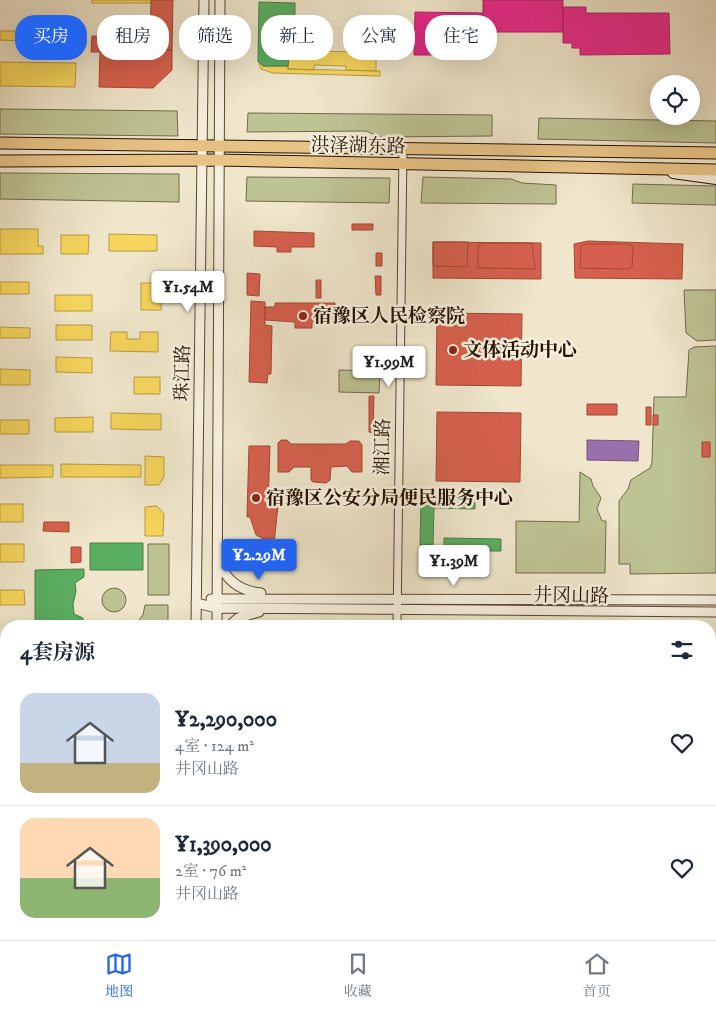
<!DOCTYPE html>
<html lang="zh">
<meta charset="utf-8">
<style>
:root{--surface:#fff;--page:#f2f2f3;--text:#1f2937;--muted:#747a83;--line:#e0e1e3;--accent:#2563eb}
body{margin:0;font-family:"IM FELL DW Pica","Noto Serif SC",serif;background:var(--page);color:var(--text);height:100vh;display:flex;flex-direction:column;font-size:19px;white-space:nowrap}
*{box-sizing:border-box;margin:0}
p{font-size:16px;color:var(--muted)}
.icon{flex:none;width:28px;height:28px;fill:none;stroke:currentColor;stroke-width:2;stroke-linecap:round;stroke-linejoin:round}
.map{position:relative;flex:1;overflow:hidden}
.drawer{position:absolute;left:0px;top:620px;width:716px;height:320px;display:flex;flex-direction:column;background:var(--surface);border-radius:20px 20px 0 0;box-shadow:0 5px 20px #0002}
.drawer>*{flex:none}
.hud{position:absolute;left:15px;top:15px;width:686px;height:45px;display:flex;gap:10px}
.fabs{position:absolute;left:650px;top:75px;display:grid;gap:10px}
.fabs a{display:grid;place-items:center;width:50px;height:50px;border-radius:50%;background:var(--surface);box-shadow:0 5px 20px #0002;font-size:25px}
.price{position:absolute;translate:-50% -42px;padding:0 11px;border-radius:5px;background:#fff;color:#222;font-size:16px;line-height:32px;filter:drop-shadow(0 1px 2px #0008)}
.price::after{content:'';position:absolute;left:50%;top:30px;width:15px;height:11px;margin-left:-8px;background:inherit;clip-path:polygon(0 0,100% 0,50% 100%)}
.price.on{background:var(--accent);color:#fff}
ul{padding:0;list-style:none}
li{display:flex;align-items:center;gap:15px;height:125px;padding:0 20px}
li+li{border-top:1px solid var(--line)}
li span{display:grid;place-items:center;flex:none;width:140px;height:100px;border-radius:15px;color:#555}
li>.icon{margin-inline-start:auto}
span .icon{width:60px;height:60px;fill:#fffc;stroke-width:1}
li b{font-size:21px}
h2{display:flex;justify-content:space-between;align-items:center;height:60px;padding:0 20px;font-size:21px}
.chip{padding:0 18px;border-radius:20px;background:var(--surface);box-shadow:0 5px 20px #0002;font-size:18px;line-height:45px}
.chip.on{background:var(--accent);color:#fff}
.dock{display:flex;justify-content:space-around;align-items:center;height:70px;border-top:1px solid var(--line);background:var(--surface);font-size:14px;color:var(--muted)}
.dock a{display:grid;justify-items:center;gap:2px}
.dock .on{color:var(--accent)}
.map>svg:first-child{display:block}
.green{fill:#bec394;stroke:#726a4a}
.water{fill:#9ac0b5;stroke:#6c7a6d}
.homes{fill:#f6d55c;stroke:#b89a41}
.shops{fill:#d6604d;stroke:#a14836}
.offices{fill:#9970ab;stroke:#765478}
.health{fill:#e7298a;stroke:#ad2261}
.public{fill:#5aae61;stroke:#4a7f44}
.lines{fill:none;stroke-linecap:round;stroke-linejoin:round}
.minor-casing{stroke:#584634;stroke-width:9}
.tertiary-casing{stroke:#584634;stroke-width:11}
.secondary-casing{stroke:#261101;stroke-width:12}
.primary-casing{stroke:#261101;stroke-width:13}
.minor{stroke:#f5efdd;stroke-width:7}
.tertiary{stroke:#f5efdd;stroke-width:9}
.secondary{stroke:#f5efdd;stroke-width:10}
.primary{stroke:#e8c386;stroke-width:11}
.poi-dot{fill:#8f2418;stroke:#f5efdd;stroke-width:2}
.labels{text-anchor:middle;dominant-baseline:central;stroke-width:5;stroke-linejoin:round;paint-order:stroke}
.street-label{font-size:19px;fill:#261101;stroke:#f5efdd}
.poi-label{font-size:19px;font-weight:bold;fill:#261101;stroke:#f5efdd;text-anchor:start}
</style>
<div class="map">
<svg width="716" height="940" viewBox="0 0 716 940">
<rect width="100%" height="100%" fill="#efe6cb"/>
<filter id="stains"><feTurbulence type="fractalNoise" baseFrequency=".004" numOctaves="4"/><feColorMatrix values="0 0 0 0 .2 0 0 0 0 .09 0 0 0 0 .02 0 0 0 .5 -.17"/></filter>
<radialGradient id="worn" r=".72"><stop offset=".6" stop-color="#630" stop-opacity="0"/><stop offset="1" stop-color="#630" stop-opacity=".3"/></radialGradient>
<path class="green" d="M0,109L177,111L178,136L0,134Z
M248,113L492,115V136L380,137L366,131L247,132Z
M539,118L716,121V143L538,139Z
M0,173L179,174V202L0,199Z
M247,177L390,178L389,203L246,201Z
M423,177L511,179L522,183L556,185V204L421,203Z
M633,184L716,186V205L632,203Z
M684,290H716V340L697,341L686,333Z
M716,346V573L630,574V564H619V501L628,489L631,480L650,468L652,462L654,397H686L689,350L694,347Z
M339,370L380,371L379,393L339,392Z
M580,472L591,479L593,486L601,498L597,509L602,521H606L605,573H516V521L579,522Z
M148,544H169V595H148Z
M102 600a12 12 0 1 1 24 0a12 12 0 1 1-24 0Z
M145,605H168V626H134L143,615Z
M710,640L716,644V940H602V934H710Z
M404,934H450V940H404Z
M549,934H586L587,940H549Z"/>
<path class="water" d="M716,770V807L710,810V780Z
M710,824L716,829V890L710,880Z"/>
<path class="homes" d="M92,0H164V3H92Z
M27,28L78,29V40L27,38Z
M0,31H20V41L0,40Z
M289,51L376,52V71L346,70V66L314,65V70L288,69Z
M258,61L263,66H288V69L380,71V76L273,73L261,69Z
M0,62L76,63L75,87L0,86Z
M0,229H38V246H43V254H0Z
M109,234L157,235V251H109Z
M61,235H89L88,254H61Z
M0,282H29V294H0Z
M141,283H162L161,310H141Z
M55,295H92V311H55Z
M56,325H92V340H56Z
M0,327L30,328V338H0Z
M111,332H127V339H140V332H158V352L110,351Z
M56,357L92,358V373L56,372Z
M0,369L30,370V385H0Z
M134,377H160V394H134Z
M111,413L161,414V430L111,429Z
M93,417V432H55V418Z
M0,420H29V434H0Z
M145,456L164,457V477L159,485H145Z
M61,464L141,465V477H61Z
M0,465H53V477L0,478Z
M0,504H23V522H0Z
M157,506L164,514L163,536H145V507Z
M0,544H24V562H0Z
M0,590H24L25,605H0Z
M0,793H6V807L0,806Z
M15,937H48V940H15Z
M60,938L122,939V940H60Z"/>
<path class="shops" d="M151,0H173L172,50L150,49Z
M92,36L133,37L132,49L172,50V70L153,88L99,87L100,52H91Z
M352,224H373V230H352Z
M254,231L314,233V247H291V252H277V247L254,246Z
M588,241L683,244L682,279L575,278L574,244Z
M433,242H468L467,267L433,266Z
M433,242L541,243V279L433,278Z
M480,243H532L535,269L478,268V246H480Z
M585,244H628L633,247L632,267L629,269L580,268L581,246Z
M376,253H382V266H376Z
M247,273L260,274L259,296L247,295Z
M375,276H381V295H376Z
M316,280H321V298H316Z
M251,301L265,302V325L272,326L271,374H268L267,383L249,382Z
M275,303H335V314H341V322H312V328H295V322L265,320V307H275Z
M437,313L522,314L521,386L436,385Z
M369,396H374L373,433L369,432Z
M587,404H617V415H587Z
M646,407H651V425H646Z
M437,412L521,413L520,482L436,481Z
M653,415H658V425H653Z
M281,440H287L291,444H346L350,441H359L362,445V472H352L347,466L331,467L330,480L326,483L313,482L311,480V467H294L289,472H278V443Z
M702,442H710V457H702Z
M249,446H270L268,506H278L274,544L256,535L250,517H247Z
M44,522H69V532L43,531Z
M71,547H81V562L71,563Z
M146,934H165V940H146V938H153V935Z
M247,934H268V940H247Z
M272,934H307L321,940H252Z"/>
<path class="offices" d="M587,440L639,441L638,461L587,460Z"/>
<path class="health" d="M483,0H563V32H483Z
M563,7H586V13H669L670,54L580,55V48H572V43H563Z
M415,12L483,13V48H472V51H464V55H414Z"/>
<path class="public" d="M259,2L295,3V17H305V51H289L288,66H263L258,61Z
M421,498L475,499V509L434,508L433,545H420Z
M444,538L501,539V551H477V558H467V551H444Z
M90,543H143V570H90Z
M84,569V577L75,583L76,591L73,604L74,614L83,618V626H35V570Z"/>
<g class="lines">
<defs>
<path id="minor" d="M397,626L403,149
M396,940V934"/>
<path id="tertiary" d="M219,561C226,581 240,591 261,593
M211,599L716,600
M196,603L217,608L716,612
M196,626L204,0
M217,626L220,0
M229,626L238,618L259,612
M192,940V934
M212,940V934"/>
<path id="secondary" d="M673,173L716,179"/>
<path id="primary" d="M0,143L716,153
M0,161L218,160L716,170"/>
</defs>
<use href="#minor" class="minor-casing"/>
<use href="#tertiary" class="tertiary-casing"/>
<use href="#secondary" class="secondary-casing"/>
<use href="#primary" class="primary-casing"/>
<use href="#minor" class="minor"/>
<use href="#tertiary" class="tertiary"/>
<use href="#secondary" class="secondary"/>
<use href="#primary" class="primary"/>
</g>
<g class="poi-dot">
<circle cx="303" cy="316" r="5"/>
<circle cx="453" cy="350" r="5"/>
<circle cx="256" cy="498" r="5"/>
</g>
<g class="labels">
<g class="street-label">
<text transform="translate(358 146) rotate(1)">洪泽湖东路</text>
<text transform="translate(183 373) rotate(-89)">珠江路</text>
<text transform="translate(383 447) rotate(-89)">湘江路</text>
<text transform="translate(571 596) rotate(1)">井冈山路</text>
</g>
<g class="poi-label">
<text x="313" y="316">宿豫区人民检察院</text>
<text x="463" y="350">文体活动中心</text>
<text x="266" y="498">宿豫区公安分局便民服务中心</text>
</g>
</g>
<rect width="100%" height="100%" filter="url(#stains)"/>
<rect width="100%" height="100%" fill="url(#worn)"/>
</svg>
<div class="fabs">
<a><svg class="icon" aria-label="locate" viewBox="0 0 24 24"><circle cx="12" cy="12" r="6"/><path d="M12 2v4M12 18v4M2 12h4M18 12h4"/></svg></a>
</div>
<b class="price" style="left:188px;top:313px">¥1.54M</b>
<b class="price" style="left:389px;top:388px">¥1.99M</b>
<b class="price on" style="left:259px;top:581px">¥2.29M</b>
<b class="price" style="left:454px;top:587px">¥1.39M</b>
<div class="hud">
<a class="chip on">买房</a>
<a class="chip">租房</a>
<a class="chip">筛选</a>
<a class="chip">新上</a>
<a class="chip">公寓</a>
<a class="chip">住宅</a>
</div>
<section class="drawer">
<h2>4套房源<svg class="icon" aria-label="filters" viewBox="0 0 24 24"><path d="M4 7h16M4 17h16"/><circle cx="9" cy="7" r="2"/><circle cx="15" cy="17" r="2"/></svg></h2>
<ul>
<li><span style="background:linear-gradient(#c9d6e8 70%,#c2b280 0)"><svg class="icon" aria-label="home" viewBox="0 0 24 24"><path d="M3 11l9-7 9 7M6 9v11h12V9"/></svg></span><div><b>¥2,290,000</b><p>4室 · 124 m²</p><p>井冈山路</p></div><svg class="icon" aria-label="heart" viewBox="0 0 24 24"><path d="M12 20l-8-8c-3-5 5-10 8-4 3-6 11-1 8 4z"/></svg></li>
<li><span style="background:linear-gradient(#ffd9b3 60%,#8fb573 0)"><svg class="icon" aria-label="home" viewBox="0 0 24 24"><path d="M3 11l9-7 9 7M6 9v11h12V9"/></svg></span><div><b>¥1,390,000</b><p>2室 · 76 m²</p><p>井冈山路</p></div><svg class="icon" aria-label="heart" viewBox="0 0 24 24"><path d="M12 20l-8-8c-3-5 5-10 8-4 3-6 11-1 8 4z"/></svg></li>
</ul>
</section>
</div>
<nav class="dock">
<a class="on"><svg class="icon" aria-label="map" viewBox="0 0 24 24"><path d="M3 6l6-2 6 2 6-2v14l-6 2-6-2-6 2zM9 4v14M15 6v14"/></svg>地图</a>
<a><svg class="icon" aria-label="saved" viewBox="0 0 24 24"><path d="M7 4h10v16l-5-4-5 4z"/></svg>收藏</a>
<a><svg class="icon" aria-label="home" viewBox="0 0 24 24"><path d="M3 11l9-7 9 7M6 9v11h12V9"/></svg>首页</a>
</nav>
